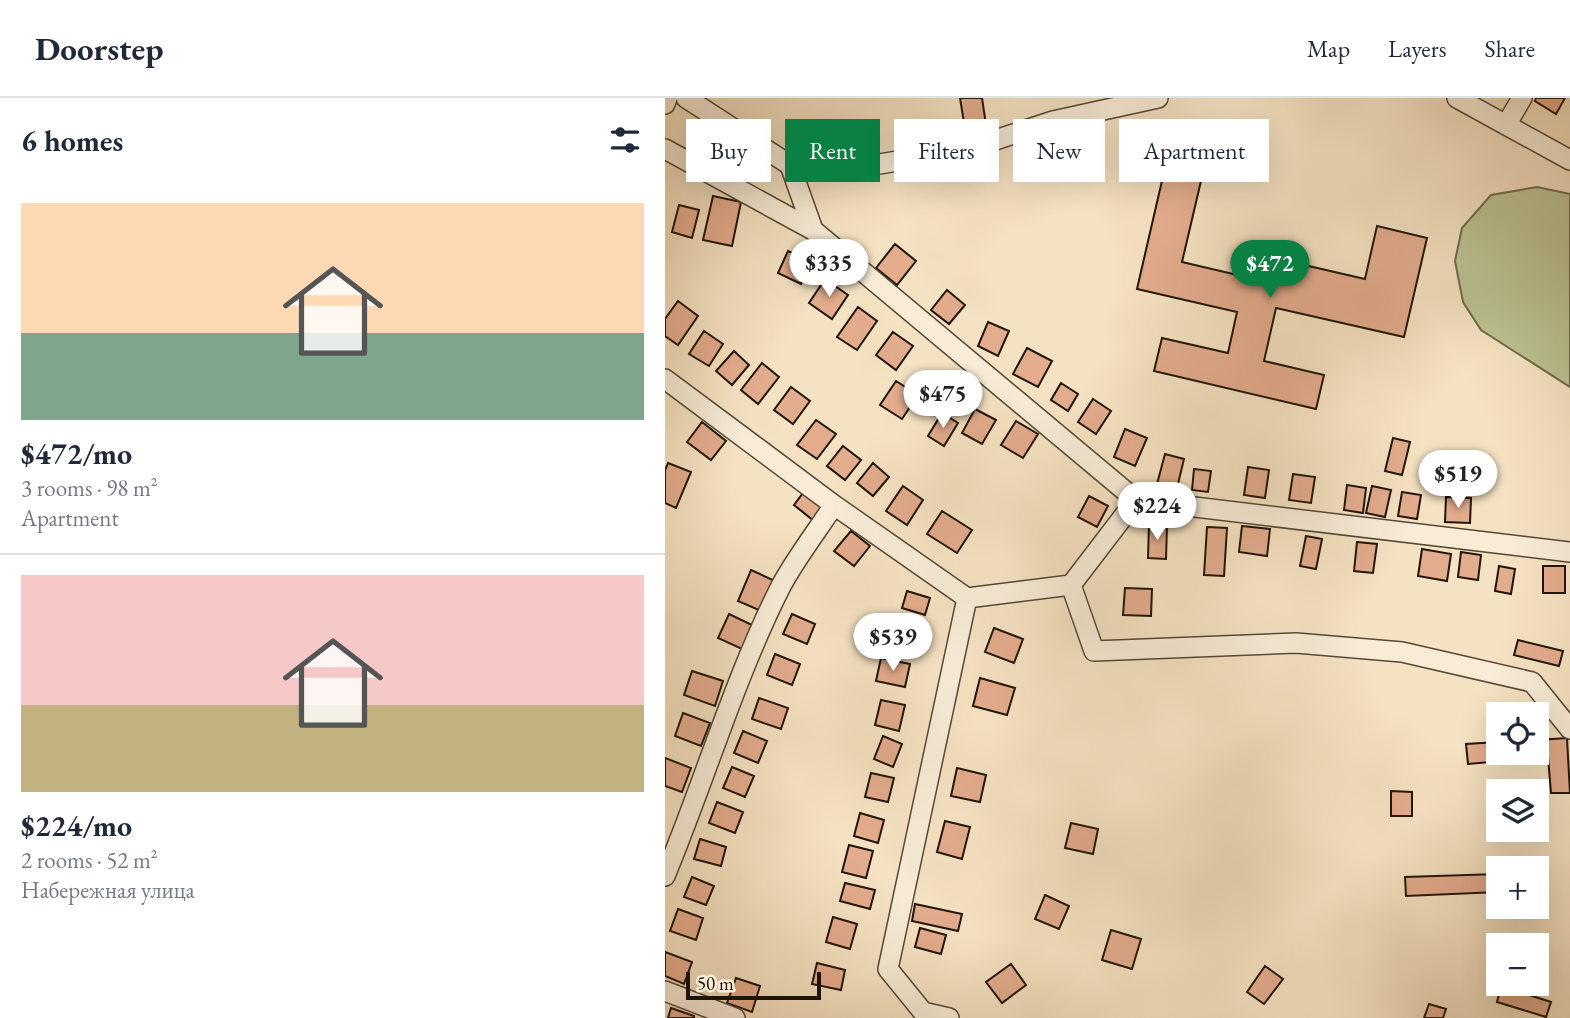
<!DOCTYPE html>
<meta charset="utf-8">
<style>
:root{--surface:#fff;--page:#f6f6f7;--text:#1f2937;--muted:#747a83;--line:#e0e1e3;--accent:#0b8043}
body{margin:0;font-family:"EB Garamond",serif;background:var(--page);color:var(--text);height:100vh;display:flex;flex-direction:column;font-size:26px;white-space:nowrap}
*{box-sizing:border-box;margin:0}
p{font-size:23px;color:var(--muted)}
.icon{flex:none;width:38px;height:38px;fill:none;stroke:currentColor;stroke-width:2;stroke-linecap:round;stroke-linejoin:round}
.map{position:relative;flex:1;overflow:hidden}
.drawer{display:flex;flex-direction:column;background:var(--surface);width:665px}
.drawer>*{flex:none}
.top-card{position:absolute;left:21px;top:21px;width:665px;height:63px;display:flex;gap:14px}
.controls{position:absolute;left:821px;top:604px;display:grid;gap:14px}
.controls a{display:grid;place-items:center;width:63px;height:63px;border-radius:0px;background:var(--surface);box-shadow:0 7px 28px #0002;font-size:35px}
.scale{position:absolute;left:21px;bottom:18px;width:135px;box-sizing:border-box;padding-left:7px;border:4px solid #1f1408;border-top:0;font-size:19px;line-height:24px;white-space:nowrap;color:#1f1408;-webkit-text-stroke:5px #f8ecd7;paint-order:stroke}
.price{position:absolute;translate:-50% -60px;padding:0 16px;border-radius:24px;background:#fff;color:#222;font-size:23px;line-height:46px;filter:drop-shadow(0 2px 4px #0008)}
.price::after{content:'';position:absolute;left:50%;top:42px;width:21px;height:16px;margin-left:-10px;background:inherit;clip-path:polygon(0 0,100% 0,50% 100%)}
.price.selected{background:var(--accent);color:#fff}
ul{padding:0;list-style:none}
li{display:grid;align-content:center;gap:14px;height:371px;padding:0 21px}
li+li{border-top:2px solid var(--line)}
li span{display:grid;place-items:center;height:217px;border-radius:0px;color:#555}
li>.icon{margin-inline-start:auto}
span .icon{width:126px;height:126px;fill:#fffc;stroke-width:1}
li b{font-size:30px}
h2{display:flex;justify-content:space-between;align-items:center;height:84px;padding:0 21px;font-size:30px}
.pill{padding:0 24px;border-radius:0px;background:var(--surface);box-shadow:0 7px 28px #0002;font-size:24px;line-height:63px}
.pill.selected{background:var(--accent);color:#fff}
header{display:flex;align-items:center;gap:42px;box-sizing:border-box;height:98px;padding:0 35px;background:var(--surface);border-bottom:2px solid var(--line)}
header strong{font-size:33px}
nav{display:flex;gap:38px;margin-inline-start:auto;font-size:24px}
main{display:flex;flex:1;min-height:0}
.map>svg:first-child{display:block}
.green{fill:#bcc393;stroke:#6e6c4e;stroke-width:2}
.building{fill:#e3ac8d;stroke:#1f1408;stroke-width:2}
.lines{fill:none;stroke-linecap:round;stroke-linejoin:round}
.minor-casing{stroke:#544836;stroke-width:22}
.minor{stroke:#f8ecd7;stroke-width:19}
</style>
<header>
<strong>Doorstep</strong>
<nav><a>Map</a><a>Layers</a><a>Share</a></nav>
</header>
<main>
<section class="drawer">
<h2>6 homes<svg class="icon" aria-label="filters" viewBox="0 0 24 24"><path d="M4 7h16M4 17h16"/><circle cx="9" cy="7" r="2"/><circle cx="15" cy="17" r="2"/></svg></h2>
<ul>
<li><span style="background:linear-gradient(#ffd9b3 60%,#7fa58c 0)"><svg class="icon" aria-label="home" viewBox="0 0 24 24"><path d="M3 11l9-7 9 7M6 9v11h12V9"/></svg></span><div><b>$472/mo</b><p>3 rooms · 98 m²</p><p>Apartment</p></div></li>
<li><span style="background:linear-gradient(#f6c9c9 60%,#c2b280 0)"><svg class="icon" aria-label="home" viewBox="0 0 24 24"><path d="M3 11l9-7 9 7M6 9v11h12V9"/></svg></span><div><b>$224/mo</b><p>2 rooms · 52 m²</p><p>Набережная улица</p></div></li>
</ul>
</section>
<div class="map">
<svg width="905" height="920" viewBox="0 0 905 920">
<rect width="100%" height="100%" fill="#f5e2c2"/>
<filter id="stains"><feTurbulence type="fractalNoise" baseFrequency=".00286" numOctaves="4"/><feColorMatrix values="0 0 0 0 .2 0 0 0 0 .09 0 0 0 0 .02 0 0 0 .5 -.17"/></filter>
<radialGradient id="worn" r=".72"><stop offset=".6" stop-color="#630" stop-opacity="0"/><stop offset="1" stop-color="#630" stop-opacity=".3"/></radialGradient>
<path class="green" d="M872,89L905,96V289L816,232L798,204L790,163L797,130L826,97Z"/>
<path class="building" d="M295,0H317L322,33L301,37Z
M871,0H900L891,16L870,3Z
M499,74L536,83L517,164L581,179L587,155L700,181L712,128L762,140L739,239L611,210L599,263L659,277L651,311L489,273L497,240L563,255L572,214L472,191Z
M48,98L76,104L67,148L38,142Z
M14,107L34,112L27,140L7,134Z
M230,146L251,163L232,187L211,170Z
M123,153L146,164L136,186L113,175Z
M160,181L183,197L167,221L144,205Z
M282,192L300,207L284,226L266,212Z
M13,203L33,218L13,247L0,238V221Z
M193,209L212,223L192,252L172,239Z
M323,224L344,233L333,258L313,248Z
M39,233L58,246L44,268L24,256Z
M228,234L248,248L231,272L211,257Z
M362,250L387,263L373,289L348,276Z
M69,253L84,267L67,287L51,273Z
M97,265L114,279L93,306L76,292Z
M231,283L253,297L237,321L215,307Z
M396,285L413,296L403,313L386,302Z
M126,289L145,303L128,326L109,312Z
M428,301L446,313L431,336L413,324Z
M310,311L331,322L317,346L297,335Z
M277,315L293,325L279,348L263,338Z
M151,322L171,336L152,361L132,347Z
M351,323L373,336L358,360L336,347Z
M37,324L61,343L46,362L22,344Z
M460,331L482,340L470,368L449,359Z
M728,340L745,344L737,377L720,373Z
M178,348L196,362L180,382L162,368Z
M500,356L519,361L512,390L492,386Z
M3,365L26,374L11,410L0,405V372Z
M208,365L224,379L208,398L192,385Z
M583,369L604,372L600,400L579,397Z
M529,371L546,373L543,394L527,392Z
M628,376L650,379L646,405L624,402Z
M682,387L701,390L698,415L679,412Z
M238,388L258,402L242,427L221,413Z
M707,388L726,392L720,419L701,415Z
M141,391L161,408L149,423L129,407Z
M737,394L756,397L752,421L733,418Z
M424,398L443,408L432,429L413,419Z
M781,399L806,400L805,425L780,424Z
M277,413L307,432L292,455L262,436Z
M484,426L502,427L501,461L483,460Z
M577,428L605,431L602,458L574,454Z
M542,429L562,430L559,478L539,477Z
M186,433L205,448L189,468L169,453Z
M641,438L657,441L651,471L635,468Z
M692,444L712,446L708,475L689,473Z
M757,451L786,456L782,483L753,478Z
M796,454L816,457L813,482L793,479Z
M834,468L850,471L846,496L830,493Z
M878,468H900V495H878Z
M86,472L110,483L96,513L73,503Z
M460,490L487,491L486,518L458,517Z
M242,493L265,500L260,517L237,510Z
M64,516L87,527L77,551L53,540Z
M127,516L150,526L142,546L118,536Z
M237,521L257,526L248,559L229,554Z
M329,530L358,541L349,565L320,554Z
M853,542L898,553L894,568L849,557Z
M110,556L135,566L127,587L102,577Z
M216,560L245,566L240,589L211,583Z
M27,573L58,583L50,608L19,597Z
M315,580L350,590L342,617L308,608Z
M94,600L123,610L116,631L87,621Z
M216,602L240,607L234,633L210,627Z
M18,615L45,625L36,648L10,638Z
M78,633L102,643L93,665L69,655Z
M218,638L237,646L228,669L209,661Z
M902,640L905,695H886L883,659L803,666L801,646L833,644V654H872V642Z
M0,660L26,670L17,694L0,688Z
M67,669L89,678L80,699L58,690Z
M292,670L321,677L315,704L286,698Z
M206,675L229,680L223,704L200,699Z
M726,693L747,694V718H726Z
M52,704L78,714L70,735L44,725Z
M195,715L219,722L213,745L189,738Z
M280,723L305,729L297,761L272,754Z
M406,725L433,731L428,756L400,750Z
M35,741L61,749L56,768L29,761Z
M184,747L208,753L201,780L177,774Z
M833,776V794L741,798L740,779Z
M27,779L49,788L41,807L19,799Z
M180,785L210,792L205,811L175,803Z
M380,797L404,808L394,831L370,821Z
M250,806L297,816L293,833L247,823Z
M13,811L38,820L31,842L5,833Z
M168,819L192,826L185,851L161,844Z
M255,830L281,837L276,856L250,849Z
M446,832L476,841L467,871L437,862Z
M0,854L27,864L19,886L0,878Z
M152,865L180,872L176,892L147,886Z
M346,866L361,887L337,905L321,884Z
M600,868L618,881L599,906L582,894Z
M71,880L95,888L87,914L62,905Z
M836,888L886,904L881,919L832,904Z
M764,906L781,911L778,920H759Z
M6,910L29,918V920H3Z"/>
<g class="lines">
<defs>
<path id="minor" d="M21,0L125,67L148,132
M792,0L905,62
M0,6L2,0
M841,27L857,0
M0,51L148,132L471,402L905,454
M125,67L202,68L300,52L388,23L493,0
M0,281L169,407L302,500
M406,487L429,553L631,545L737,554L867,584L905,631
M0,778C40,682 69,581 116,488C131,460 152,433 169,407
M0,893L70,920
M284,920L258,914L223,871L302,500L406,487L471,402"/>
</defs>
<use href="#minor" class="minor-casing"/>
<use href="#minor" class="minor"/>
</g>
<rect width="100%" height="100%" filter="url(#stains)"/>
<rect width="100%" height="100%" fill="url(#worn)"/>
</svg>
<div class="controls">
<a><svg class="icon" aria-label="locate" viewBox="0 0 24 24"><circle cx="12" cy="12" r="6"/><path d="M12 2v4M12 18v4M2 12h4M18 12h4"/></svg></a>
<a><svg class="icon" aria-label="layers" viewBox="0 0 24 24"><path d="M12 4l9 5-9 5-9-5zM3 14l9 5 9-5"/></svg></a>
<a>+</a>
<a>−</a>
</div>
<div class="scale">50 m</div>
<b class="price" style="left:164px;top:201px">$335</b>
<b class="price selected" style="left:605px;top:202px">$472</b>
<b class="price" style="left:278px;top:332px">$475</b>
<b class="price" style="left:793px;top:412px">$519</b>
<b class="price" style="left:492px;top:444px">$224</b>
<b class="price" style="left:228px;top:575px">$539</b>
<div class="top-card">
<a class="pill">Buy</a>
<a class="pill selected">Rent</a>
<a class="pill">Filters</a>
<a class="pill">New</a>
<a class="pill">Apartment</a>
</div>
</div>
</main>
